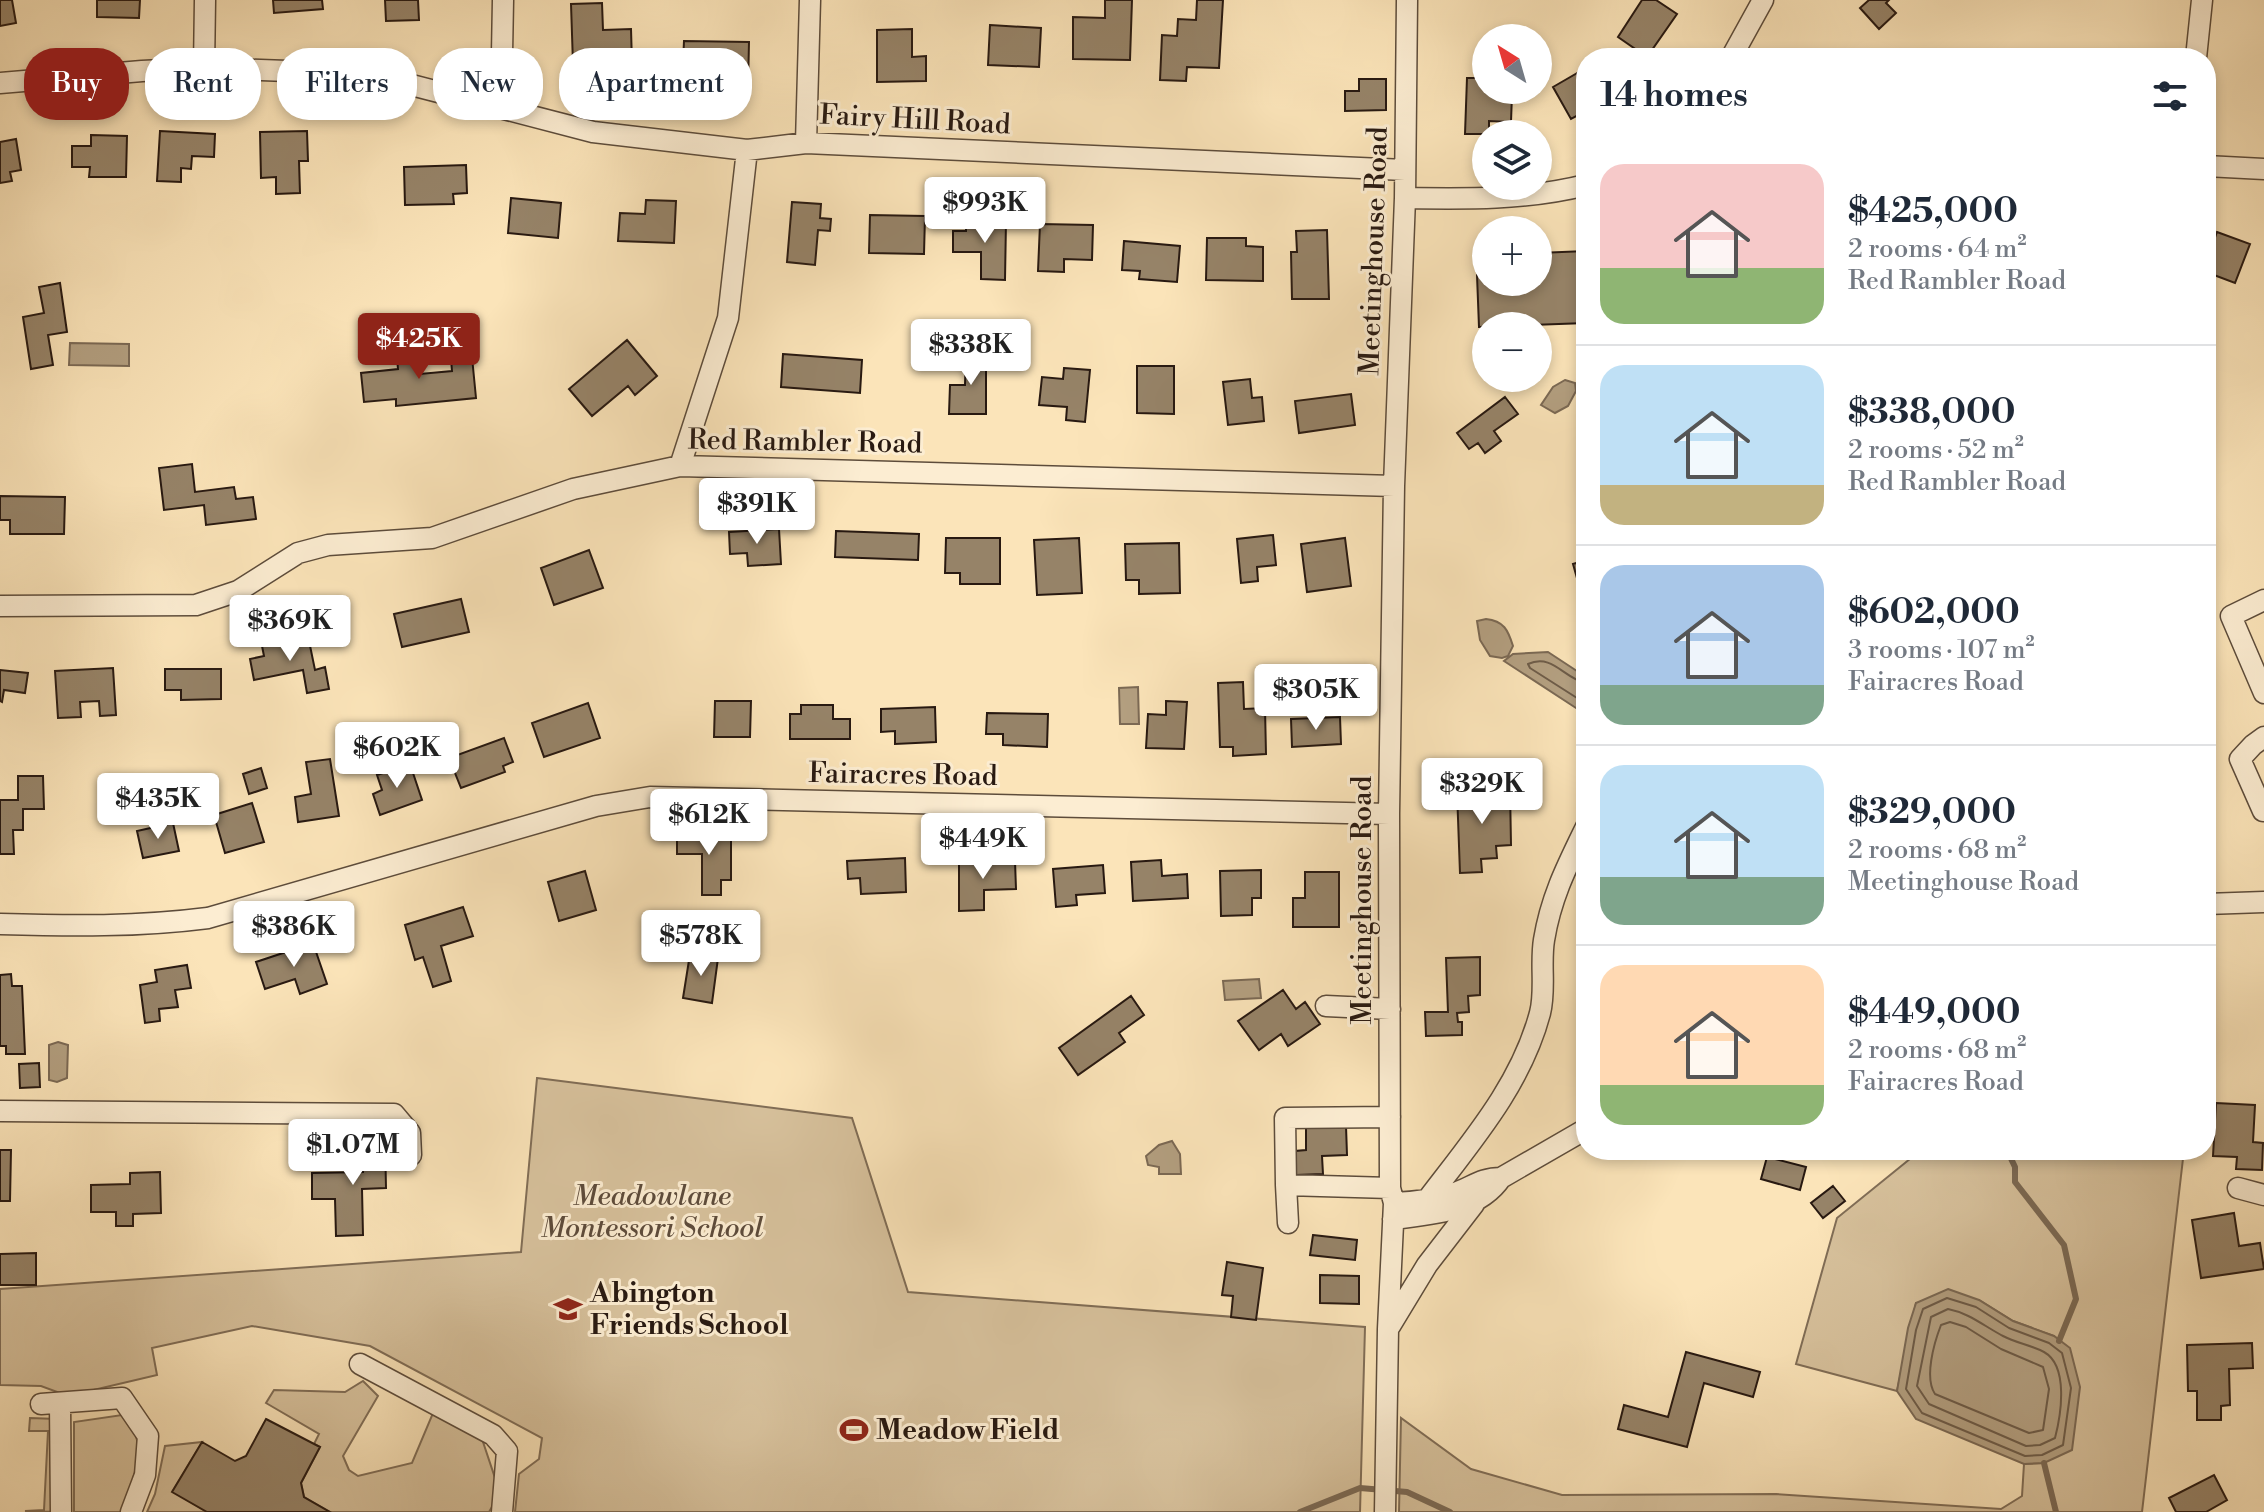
<!DOCTYPE html>
<meta charset="utf-8">
<style>
:root{--surface:#fff;--page:#f6f6f7;--text:#1f2937;--muted:#747a83;--line:#e0e1e3;--accent:#8f2418}
body{margin:0;font-family:"Libre Bodoni",serif;background:var(--page);color:var(--text);height:100vh;display:flex;flex-direction:column;font-size:30px;white-space:nowrap}
*{box-sizing:border-box;margin:0}
p{font-size:26px;color:var(--muted)}
.icon{flex:none;width:44px;height:44px;fill:none;stroke:currentColor;stroke-width:2;stroke-linecap:round;stroke-linejoin:round}
.map{position:relative;flex:1;overflow:hidden}
.drawer{position:absolute;left:1576px;top:48px;width:640px;height:1112px;display:flex;flex-direction:column;background:var(--surface);border-radius:32px;box-shadow:0 4px 12px #0003}
.drawer>*{flex:none}
.guide{position:absolute;left:24px;top:48px;width:760px;height:72px;display:flex;gap:16px}
.needle{width:52px;rotate:323deg}
.buttons{position:absolute;left:1472px;top:24px;display:grid;gap:16px}
.buttons a{display:grid;place-items:center;width:80px;height:80px;border-radius:50%;background:var(--surface);box-shadow:0 4px 12px #0003;font-size:40px}
.price{position:absolute;translate:-50% -68px;padding:0 18px;border-radius:8px;background:#fff;color:#222;font-size:26px;line-height:52px;filter:drop-shadow(0 2px 4px #0008)}
.price::after{content:'';position:absolute;left:50%;top:48px;width:24px;height:18px;margin-left:-12px;background:inherit;clip-path:polygon(0 0,100% 0,50% 100%)}
.price.current{background:var(--accent);color:#fff}
ul{padding:0;list-style:none}
li{display:flex;align-items:center;gap:24px;height:200px;padding:0 24px}
li+li{border-top:2px solid var(--line)}
li span{display:grid;place-items:center;flex:none;width:224px;height:160px;border-radius:24px;color:#555}
li>.icon{margin-inline-start:auto}
span .icon{width:96px;height:96px;fill:#fffc;stroke-width:1}
li b{font-size:34px}
h2{display:flex;justify-content:space-between;align-items:center;height:96px;padding:0 24px;font-size:34px}
.tag{padding:0 28px;border-radius:32px;background:var(--surface);box-shadow:0 4px 12px #0003;font-size:28px;line-height:72px}
.tag.current{background:var(--accent);color:#fff}
.map>svg:first-child{display:block}
.green{fill:#d7c19c;stroke:#806d56;stroke-width:2}
.water{fill:#b39f80;stroke:#7b6954;stroke-width:2}
.lines{fill:none;stroke-linecap:round;stroke-linejoin:round}
.shore{stroke:#6e5c48;stroke-width:2}
.stream{stroke:#7b6954;stroke-width:6}
.building{fill:#968368;stroke:#281911;stroke-width:2}
.minor-casing{stroke:#5d4c3b;stroke-width:23}
.minor{stroke:#fcedd2;stroke-width:20}
.labels{text-anchor:middle;dominant-baseline:central;stroke-width:6;stroke-linejoin:round;paint-order:stroke}
.street-label{font-size:28px;fill:#281911;stroke:#fcedd2}
.park-label{font-size:28px;font-style:italic;fill:#5d4b3b;stroke:#fcedd2}
.poi-label{font-size:28px;font-weight:bold;fill:#281911;stroke:#fcedd2;text-anchor:start}
</style>
<div class="map">
<svg width="2264" height="1512" viewBox="0 0 2264 1512">
<rect width="100%" height="100%" fill="#fbe4b9"/>
<filter id="stains"><feTurbulence type="fractalNoise" baseFrequency=".0025" numOctaves="4"/><feColorMatrix values="0 0 0 0 .2 0 0 0 0 .09 0 0 0 0 .02 0 0 0 .5 -.17"/></filter>
<radialGradient id="worn" r=".72"><stop offset=".6" stop-color="#630" stop-opacity="0"/><stop offset="1" stop-color="#630" stop-opacity=".3"/></radialGradient>
<path class="green" d="M537,1078L852,1118L908,1292L1365,1327L1360,1512H515L519,1474L539,1459L542,1438L370,1346L252,1326L152,1348L157,1375L68,1396L41,1386L0,1385V1289L521,1252Z
M1921,1150H2184L2142,1512H1399L1401,1418L1471,1469L1562,1495L1776,1494L2001,1509L2022,1496L2024,1464L2044,1463L2059,1341L2054,1336L2013,1321L1979,1300L1916,1303L1897,1391L1796,1364L1837,1218Z
M363,1381L378,1396L343,1456L349,1470L358,1476L412,1463L433,1413L481,1436L500,1493L489,1512H330L304,1497L301,1483L320,1447L314,1444L319,1434L266,1403L274,1390L345,1392Z
M122,1415L136,1436L140,1453L124,1512H74V1422Z
M30,1418L57,1419L56,1512L25,1511L44,1510L48,1431H29Z
M202,1442L173,1491L207,1512H147L155,1494L165,1446Z"/>
<path class="water" d="M70,343L129,344V366L69,365Z
M1565,380L1575,383L1576,391L1568,406L1555,413L1541,405L1553,387Z
M1486,619C1504,621 1508,630 1513,646L1508,656L1502,658L1490,656L1480,640L1477,621Z
M1548,652L1586,677V705L1576,708L1504,661L1513,654Z
M1138,687L1139,724H1120L1119,688Z
M1259,979L1261,998L1225,1000L1223,981Z
M58,1042L68,1045L67,1078L57,1082L49,1080V1045Z
M1172,1141L1180,1154L1181,1174H1159V1167L1148,1165L1146,1156L1159,1145Z
M1948,1289L1979,1300L2013,1321L2054,1336L2070,1348L2080,1387L2072,1450L2044,1463L2024,1464L1916,1419L1897,1391L1908,1328L1916,1303Z"/>
<g class="lines">
<path class="shore" d="M1586,683C1564,679 1553,653 1528,664L1530,668L1577,698H1586
M1947,1298L1976,1307L2009,1328L2049,1343L2062,1353L2071,1388L2063,1445L2042,1455L2025,1456L1922,1413L1906,1389L1916,1330L1923,1309Z
M1948,1309C1969,1313 1984,1326 2003,1336C2016,1343 2031,1345 2044,1352C2069,1366 2061,1415 2055,1438L2040,1445L2026,1446L1929,1404L1917,1386L1931,1317Z
M1950,1322L1966,1327L2001,1349L2043,1367L2049,1389L2043,1430L2029,1433L1935,1394C1924,1378 1934,1343 1941,1325Z"/>
<path class="stream" d="M2007,1150L2015,1167V1182L2064,1245L2076,1299L2059,1341
M2044,1463L2056,1512
M1300,1512L1360,1488L1407,1492L1450,1512"/>
</g>
<path class="building" d="M0,0H12L16,23L0,26Z
M97,0H140L139,18L97,17Z
M273,0H322L323,9L274,13Z
M385,0H418L419,20L386,21Z
M1105,0H1132L1130,60L1073,59V17L1105,18Z
M1197,0H1223L1219,68L1187,67L1186,81L1160,80L1162,35L1177,36L1178,19L1196,20Z
M1642,0H1656L1677,14L1647,57L1618,37Z
M1869,0H1889L1886,3L1896,13L1879,29L1860,8Z
M602,3L603,30L631,29L632,63L573,64L571,4Z
M990,25L1041,28L1039,67L988,65Z
M912,29V57L926,56V81L877,82V30Z
M684,41L749,42L748,87L682,85Z
M1586,68V111L1571,119L1553,87Z
M1467,78H1486V90L1512,94L1511,122L1489,121V134H1465Z
M1359,79H1386V110L1345,111V91H1359Z
M160,131L215,134L214,157L192,156L191,169L181,168V182L157,181Z
M307,131L308,161H299L300,193L276,194V177L261,178L260,132Z
M91,135L127,136L126,177H89L90,167H72V146H91Z
M16,139L21,170L10,172L12,181L0,183V142Z
M466,165L467,193L453,194L454,204L405,205L404,167Z
M511,198L561,203L558,238L508,233Z
M646,200L676,201L674,243L618,241L620,213L645,214Z
M792,202L821,204L820,218L831,219L830,231L818,230L815,265L787,262Z
M870,215L925,216L924,254L869,253Z
M966,217H996V221H1006L1005,280L981,279V252H953V231H966Z
M1040,224L1093,225L1092,260L1064,259V272L1038,271Z
M1327,230L1329,299H1292L1291,252H1297L1296,231Z
M2217,232L2250,244L2235,283L2206,272V262Z
M1207,238H1246V246L1263,247V281L1206,280Z
M1124,241L1180,246L1177,282L1139,279L1140,271L1122,270Z
M1586,251V323L1479,327L1477,275L1484,274V257H1486V282H1538V253Z
M60,283L67,332L48,335L53,365L31,369L23,317L44,313L39,287Z
M627,340L657,376L635,395L628,386L592,416L569,389Z
M417,344L420,374L452,371L451,359L472,357L476,398L396,406V399L364,402L361,373L398,369L396,347Z
M966,351H986V414H949L950,385H965Z
M783,354L862,360L860,393L781,387Z
M1137,366H1174V414L1137,413Z
M1064,368L1090,370L1085,422L1066,420L1067,407L1039,405L1042,377L1063,379Z
M1250,379L1252,398L1262,397L1264,421L1228,425L1223,382Z
M1351,394L1355,425L1299,433L1295,401Z
M1505,397L1518,414L1494,431L1501,441L1485,453L1478,443L1469,449L1457,433Z
M192,464L195,492L234,487L236,499L253,497L256,519L206,525L204,505L164,510L159,468Z
M0,496L65,497L64,534H10V520H0Z
M779,529L781,564L748,566L747,553L730,554L729,532Z
M836,531L919,534L918,560L835,557Z
M1273,535L1276,565L1257,567L1258,581L1241,583L1237,539Z
M946,538H1000V584H960V573H945Z
M1079,538L1082,593L1037,595L1034,540Z
M1345,538L1351,586L1307,592L1301,544Z
M1179,543L1180,593L1139,594V580H1126L1125,544Z
M589,550L603,588L554,605L541,568Z
M1586,560V587L1580,589L1573,564Z
M461,599L469,632L402,647L394,614Z
M308,636L315,670L325,667L329,689L307,693L303,670L254,680L250,659L264,656L262,646Z
M113,668L116,715L100,716L99,701L80,702L81,717L58,718L55,671Z
M165,669H221V699L181,700V690H165Z
M0,670L28,673L25,693L4,690L2,702L0,701Z
M1243,682L1244,709L1265,708L1266,754L1233,756V747H1220L1218,683Z
M715,701H751L750,737H714Z
M1166,701L1187,702L1184,749L1146,748L1148,714L1166,715Z
M588,703L600,738L544,757L532,723Z
M801,705H833V719H850V739H790V714H801Z
M935,707L936,742L895,744V731L881,732V709Z
M987,713L1048,714L1047,747L1003,745V734H986Z
M1340,717L1341,744L1292,747L1291,719Z
M504,738L513,762L503,766L505,772L461,788L449,758Z
M330,759L339,816L298,822L295,797L311,794L306,762Z
M410,764L422,800L380,815L373,794L382,790L377,775Z
M261,768L267,788L249,794L243,774Z
M18,776H43L44,809H23V830H13L14,854H0V800H18Z
M1510,789L1511,845L1496,846L1497,858L1481,859L1482,872L1460,873L1457,791Z
M252,803L264,842L225,853L214,815Z
M173,823L179,851L143,858L137,831Z
M677,832H731V880H721V895H702V854H677Z
M905,858L906,892L861,894L860,878L848,879L847,861Z
M1161,860L1162,876L1187,874L1188,898L1133,901L1131,862Z
M959,861H1015L1016,889L984,890V910L959,911Z
M1103,865L1105,893L1076,895L1077,905L1056,907L1053,869Z
M1261,870V898H1252V915L1221,916L1220,871Z
M585,871L596,910L559,921L548,882Z
M1305,872H1339V927H1293V898H1305Z
M463,907L473,936L441,946L451,981L433,987L423,957L415,960L405,925Z
M313,943L327,984L300,994L295,979L265,989L256,962Z
M690,954L718,958L712,1003L683,998Z
M1480,957V995L1468,996L1469,1012L1457,1013L1458,1022H1462V1035L1426,1036L1425,1012H1448L1446,958Z
M187,965L191,988L175,990L178,1007L159,1009L160,1021L145,1023L140,985L157,982L155,970Z
M11,974L12,986H22L25,1054H6V1046H0V975Z
M1283,990L1296,1009L1305,1002L1320,1024L1288,1046L1281,1034L1259,1050L1238,1021Z
M1131,996L1144,1015L1119,1033L1125,1042L1078,1075L1059,1048Z
M39,1063L40,1087L20,1088L19,1064Z
M2216,1103L2255,1105L2253,1142L2263,1143L2262,1170L2236,1169L2237,1157L2213,1156Z
M1346,1126L1347,1155L1322,1156L1323,1174L1296,1175L1295,1151L1306,1150V1127Z
M385,1138L386,1188L362,1189L363,1235L336,1236L335,1199H312V1173L363,1172L362,1139Z
M0,1150H11L10,1201H0Z
M1767,1157L1806,1167L1800,1190L1761,1179Z
M160,1172L161,1213L133,1214V1226H116V1212H91V1185L130,1184V1173Z
M1833,1186L1845,1201L1823,1218L1811,1203Z
M2234,1213L2239,1246L2260,1243L2264,1269L2201,1278L2192,1220Z
M1313,1235L1357,1240L1355,1260L1310,1255Z
M36,1253V1285H0V1254Z
M1227,1262L1263,1268L1256,1320L1231,1317L1233,1296L1222,1295Z
M1320,1275L1359,1276V1304L1320,1303Z
M2252,1343L2253,1368L2229,1369L2230,1405L2221,1406V1420H2197V1391H2188L2187,1345Z
M1686,1352L1760,1372L1753,1397L1704,1383L1687,1447L1618,1429L1624,1405L1668,1417Z
M266,1419L320,1447L301,1483L304,1497L330,1512H207L172,1492L202,1442L235,1461L246,1456Z
M2214,1475L2227,1500L2206,1512H2176L2169,1498Z"/>
<g class="lines">
<defs>
<path id="minor" d="M1731,58L1763,0
M2196,58L2202,0
M204,68L205,0
M0,83L142,71L204,68L369,74L593,132L747,150L806,143L1405,170
M501,107L503,0
M806,143L810,0
M2206,166L2264,169
M1405,198C1466,199 1526,200 1586,185
M680,466L728,318L747,150
M2264,600L2231,616L2264,693
M0,606L196,605L238,591L298,553L328,545L432,538L573,489L680,466L1394,486
M2263,811L2240,759L2253,745L2264,737
M2206,904L2264,902
M0,924C70,926 138,927 208,918L596,806L650,797L1389,814
M1326,1006L1390,1009
M0,1111L394,1114L410,1133L411,1155
M1390,1117L1285,1118L1286,1185L1390,1188
M1286,1185L1288,1223
M2238,1188L2264,1195
M1427,1200C1471,1142 1521,1085 1540,1013C1546,990 1540,964 1544,940C1551,897 1567,866 1586,827
M1394,1203C1414,1202 1433,1200 1452,1194C1472,1188 1479,1178 1501,1178
M1393,1219C1431,1214 1478,1212 1501,1178L1586,1129
M1390,1326L1427,1265L1474,1204
M360,1364L493,1435L507,1451L502,1512
M41,1404L122,1398L148,1436L145,1475L131,1512
M60,1404L61,1512
M1385,1512L1388,1329L1394,1203L1390,1188L1389,814L1394,486L1405,198L1407,0"/>
</defs>
<use href="#minor" class="minor-casing"/>
<use href="#minor" class="minor"/>
</g>
<defs>
<symbol id="school-bare" viewBox="-9 -9 18 18"><path d="M0-5L7-2L0 1L-7-2ZM-4 1L0 2.5L4 1V4Q0 6-4 4Z" fill="#8f2418" stroke="#fcedd2" stroke-width="2.5" paint-order="stroke"/></symbol>
<symbol id="stadium-bare" viewBox="-9 -9 18 18"><path d="M0-5a6.5 5 0 1 0 0 10a6.5 5 0 1 0 0-10ZM-3.5-1.8h7v3.6h-7Z" fill="#8f2418" stroke="#fcedd2" stroke-width="2.5" paint-order="stroke"/></symbol>
</defs>
<g fill-rule="evenodd">
<use href="#school-bare" x="548" y="1289" width="40" height="40"/>
<use href="#stadium-bare" x="834" y="1410" width="40" height="40"/>
</g>
<g class="labels">
<g class="street-label">
<text transform="translate(915 120) rotate(3)">Fairy Hill Road</text>
<text transform="translate(1374 251) rotate(-88)">Meetinghouse Road</text>
<text transform="translate(805 442) rotate(1)">Red Rambler Road</text>
<text transform="translate(903 775) rotate(1)">Fairacres Road</text>
<text transform="translate(1362 900) rotate(-90)">Meetinghouse Road</text>
</g>
<g class="park-label">
<text x="652" y="1196">Meadowlane<tspan x="652" dy="32">Montessori School</tspan></text>
</g>
<g class="poi-label">
<text x="590" y="1293">Abington<tspan x="590" dy="32">Friends School</tspan></text>
<text x="876" y="1430">Meadow Field</text>
</g>
</g>
<rect width="100%" height="100%" filter="url(#stains)"/>
<rect width="100%" height="100%" fill="url(#worn)"/>
</svg>
<div class="buttons">
<a><svg class="needle" viewBox="-14 -14 28 28"><path d="M0-13l5 13h-10z" fill="#e53935"/><path d="M0 13l5-13h-10z" fill="#747a83"/></svg></a>
<a><svg class="icon" aria-label="layers" viewBox="0 0 24 24"><path d="M12 4l9 5-9 5-9-5zM3 14l9 5 9-5"/></svg></a>
<a>+</a>
<a>−</a>
</div>
<b class="price" style="left:985px;top:245px">$993K</b>
<b class="price current" style="left:419px;top:381px">$425K</b>
<b class="price" style="left:971px;top:387px">$338K</b>
<b class="price" style="left:757px;top:546px">$391K</b>
<b class="price" style="left:290px;top:663px">$369K</b>
<b class="price" style="left:1316px;top:732px">$305K</b>
<b class="price" style="left:397px;top:790px">$602K</b>
<b class="price" style="left:1482px;top:826px">$329K</b>
<b class="price" style="left:158px;top:841px">$435K</b>
<b class="price" style="left:709px;top:857px">$612K</b>
<b class="price" style="left:983px;top:881px">$449K</b>
<b class="price" style="left:294px;top:969px">$386K</b>
<b class="price" style="left:701px;top:978px">$578K</b>
<b class="price" style="left:353px;top:1187px">$1.07M</b>
<div class="guide">
<a class="tag current">Buy</a>
<a class="tag">Rent</a>
<a class="tag">Filters</a>
<a class="tag">New</a>
<a class="tag">Apartment</a>
</div>
<section class="drawer">
<h2>14 homes<svg class="icon" aria-label="filters" viewBox="0 0 24 24"><path d="M4 7h16M4 17h16"/><circle cx="9" cy="7" r="2"/><circle cx="15" cy="17" r="2"/></svg></h2>
<ul>
<li><span style="background:linear-gradient(#f6c9c9 65%,#8fb573 0)"><svg class="icon" aria-label="home" viewBox="0 0 24 24"><path d="M3 11l9-7 9 7M6 9v11h12V9"/></svg></span><div><b>$425,000</b><p>2 rooms · 64 m²</p><p>Red Rambler Road</p></div></li>
<li><span style="background:linear-gradient(#bfe0f5 75%,#c2b280 0)"><svg class="icon" aria-label="home" viewBox="0 0 24 24"><path d="M3 11l9-7 9 7M6 9v11h12V9"/></svg></span><div><b>$338,000</b><p>2 rooms · 52 m²</p><p>Red Rambler Road</p></div></li>
<li><span style="background:linear-gradient(#a9c7e8 75%,#7fa58c 0)"><svg class="icon" aria-label="home" viewBox="0 0 24 24"><path d="M3 11l9-7 9 7M6 9v11h12V9"/></svg></span><div><b>$602,000</b><p>3 rooms · 107 m²</p><p>Fairacres Road</p></div></li>
<li><span style="background:linear-gradient(#bfe0f5 70%,#7fa58c 0)"><svg class="icon" aria-label="home" viewBox="0 0 24 24"><path d="M3 11l9-7 9 7M6 9v11h12V9"/></svg></span><div><b>$329,000</b><p>2 rooms · 68 m²</p><p>Meetinghouse Road</p></div></li>
<li><span style="background:linear-gradient(#ffd9b3 75%,#8fb573 0)"><svg class="icon" aria-label="home" viewBox="0 0 24 24"><path d="M3 11l9-7 9 7M6 9v11h12V9"/></svg></span><div><b>$449,000</b><p>2 rooms · 68 m²</p><p>Fairacres Road</p></div></li>
</ul>
</section>
</div>
